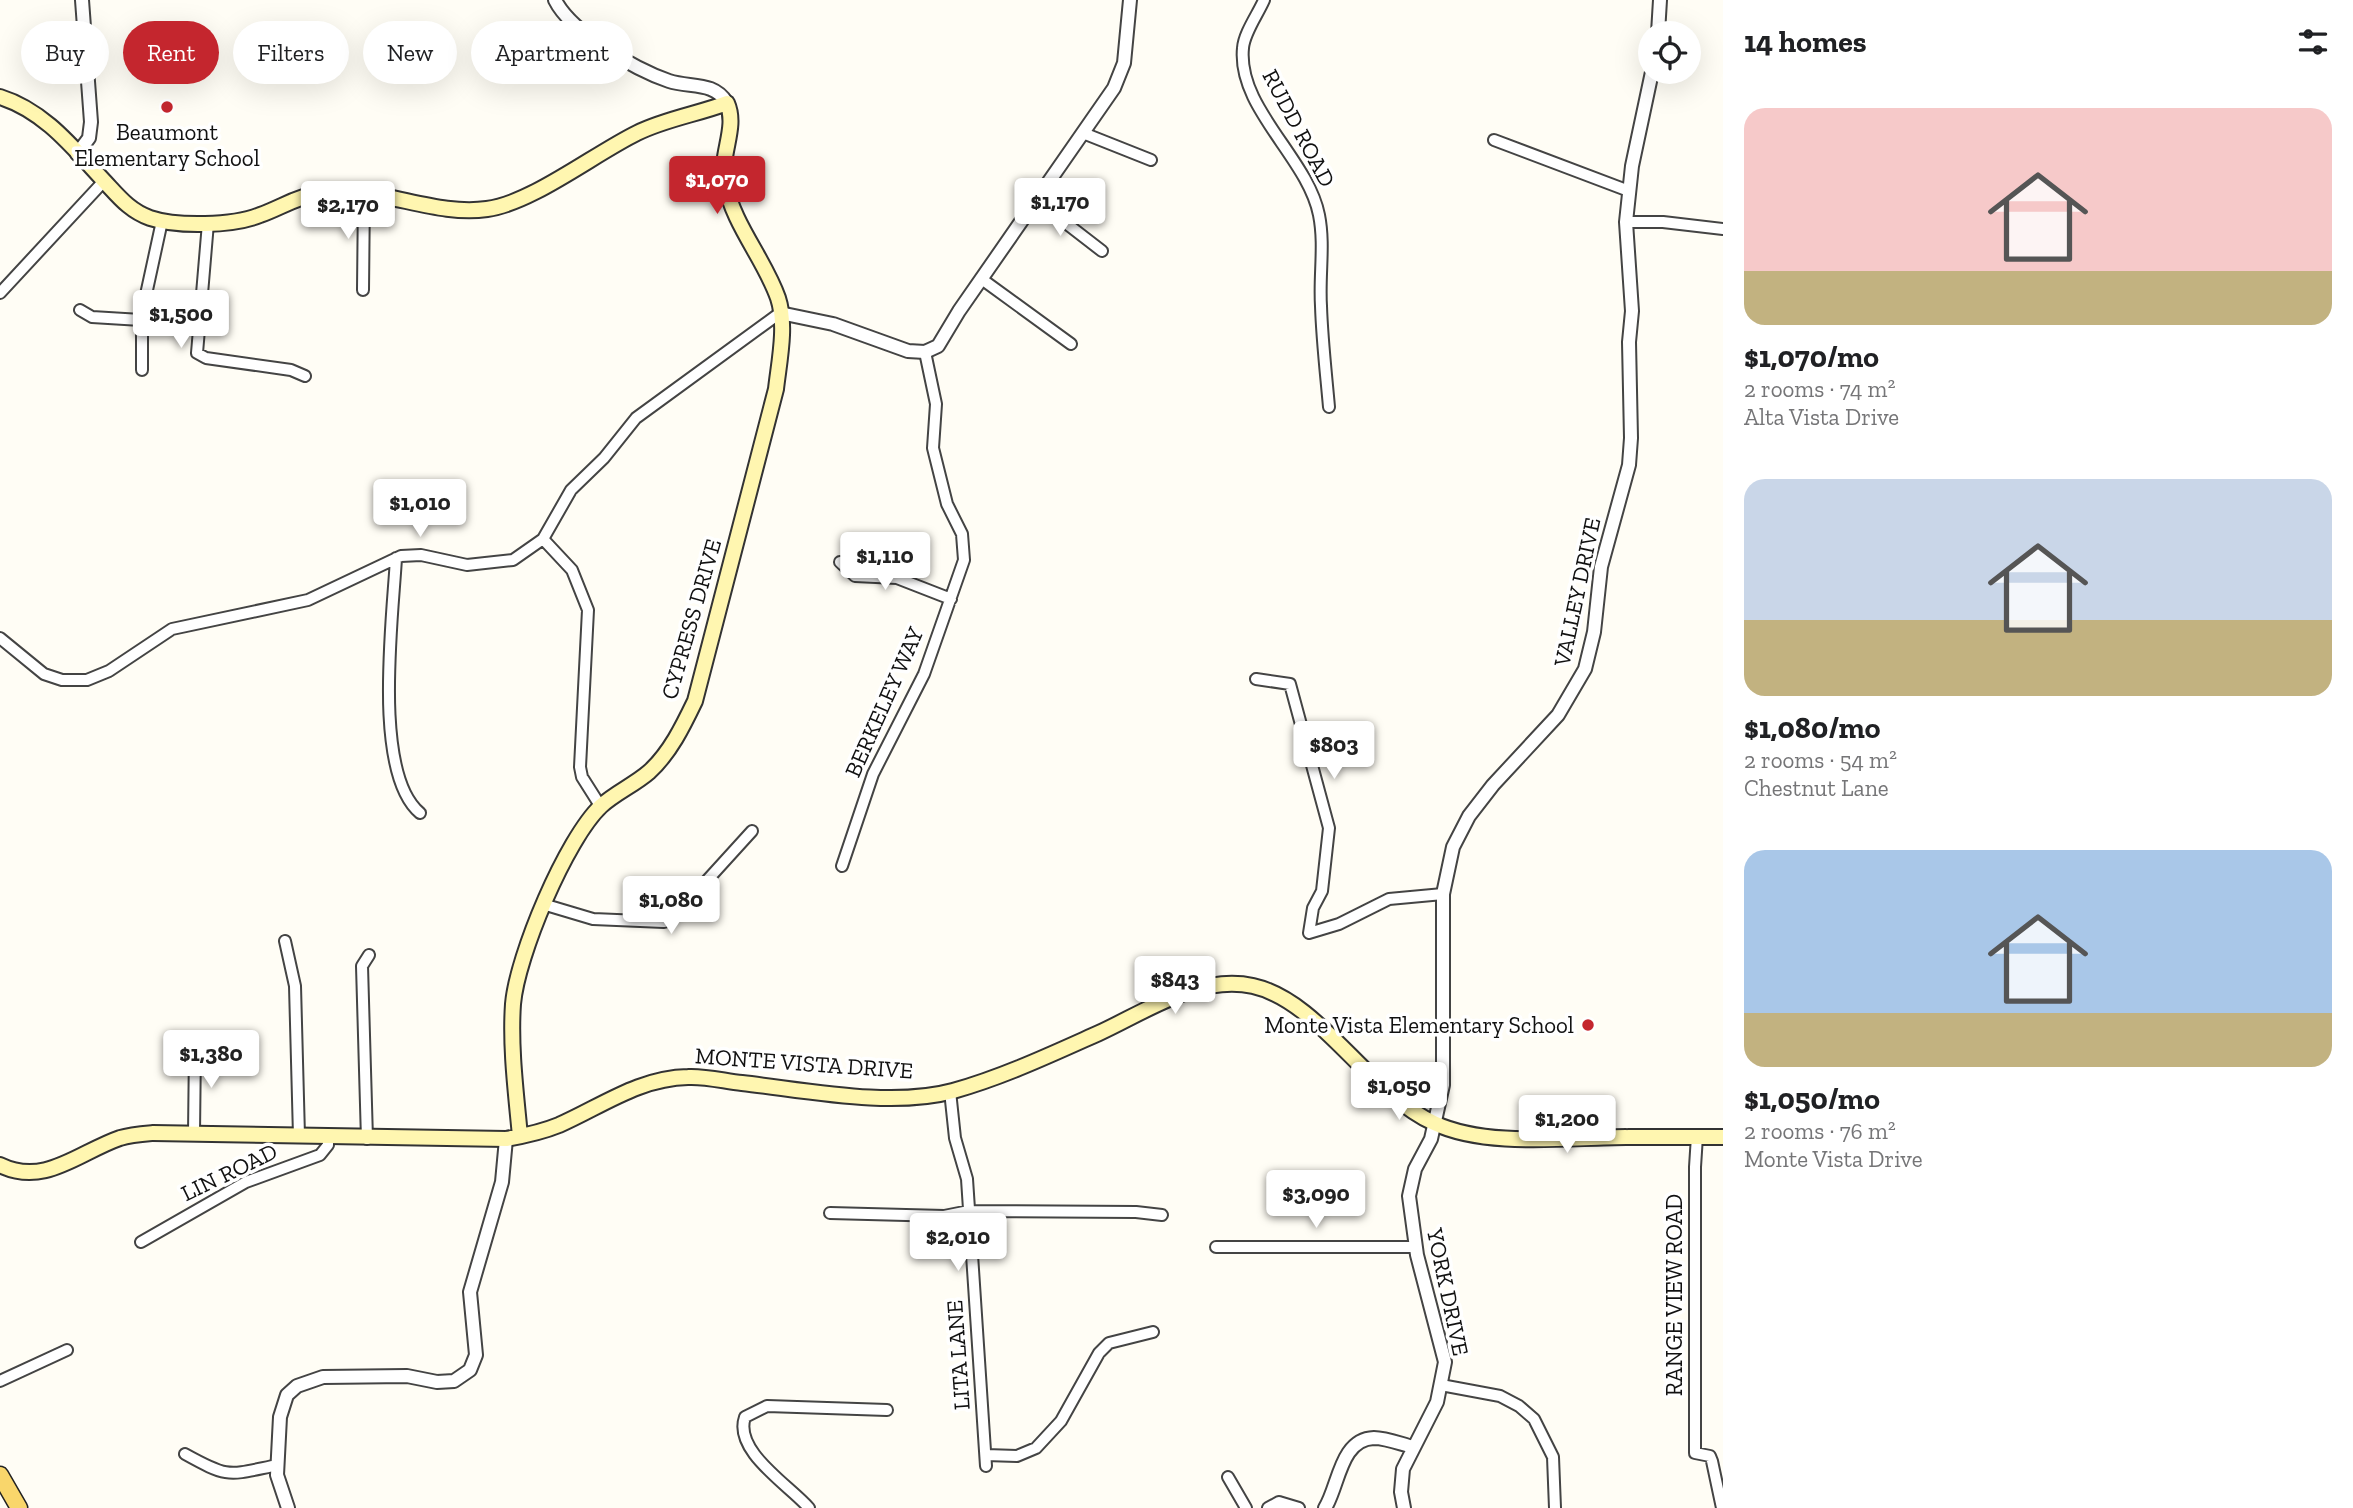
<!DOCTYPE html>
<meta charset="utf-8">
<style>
:root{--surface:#fff;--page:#f2f2f2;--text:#202124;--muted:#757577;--accent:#c4262e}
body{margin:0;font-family:"Zilla Slab",serif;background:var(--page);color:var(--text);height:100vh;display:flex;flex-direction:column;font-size:26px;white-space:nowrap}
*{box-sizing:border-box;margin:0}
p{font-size:23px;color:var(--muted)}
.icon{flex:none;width:38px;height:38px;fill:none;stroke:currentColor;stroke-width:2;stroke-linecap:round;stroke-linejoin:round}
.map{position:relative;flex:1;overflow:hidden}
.details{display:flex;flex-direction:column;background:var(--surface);width:630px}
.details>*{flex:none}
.hud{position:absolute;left:21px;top:21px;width:665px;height:63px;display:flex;gap:14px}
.tools{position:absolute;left:1638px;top:21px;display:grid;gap:14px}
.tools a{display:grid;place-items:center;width:63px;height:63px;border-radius:50%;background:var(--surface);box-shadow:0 7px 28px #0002;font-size:35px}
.price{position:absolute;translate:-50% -60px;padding:0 16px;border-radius:7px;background:#fff;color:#222;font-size:23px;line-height:46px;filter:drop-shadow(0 2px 4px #0008)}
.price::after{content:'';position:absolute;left:50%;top:42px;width:21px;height:16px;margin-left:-10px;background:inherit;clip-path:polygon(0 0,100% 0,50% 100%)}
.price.active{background:var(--accent);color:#fff}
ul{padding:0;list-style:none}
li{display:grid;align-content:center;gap:14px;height:371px;padding:0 21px}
li span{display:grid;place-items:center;height:217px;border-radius:21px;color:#555}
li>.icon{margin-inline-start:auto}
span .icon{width:126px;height:126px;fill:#fffc;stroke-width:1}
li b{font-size:30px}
h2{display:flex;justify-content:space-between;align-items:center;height:84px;padding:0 21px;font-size:30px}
.pill{padding:0 24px;border-radius:32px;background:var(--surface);box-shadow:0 7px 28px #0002;font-size:24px;line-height:63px}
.pill.active{background:var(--accent);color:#fff}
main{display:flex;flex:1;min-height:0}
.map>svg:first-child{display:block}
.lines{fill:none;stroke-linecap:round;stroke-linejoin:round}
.minor-casing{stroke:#444;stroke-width:14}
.tertiary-casing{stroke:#444;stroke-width:16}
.secondary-casing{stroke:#333;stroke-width:18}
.primary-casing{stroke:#222;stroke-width:19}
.minor{stroke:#fff;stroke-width:10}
.tertiary{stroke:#fff;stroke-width:12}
.secondary{stroke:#fff6b0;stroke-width:14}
.primary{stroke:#f9d66b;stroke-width:16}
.poi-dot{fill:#c4262e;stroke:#fff;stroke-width:2.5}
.labels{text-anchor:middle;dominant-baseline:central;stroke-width:7;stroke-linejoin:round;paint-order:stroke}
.street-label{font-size:23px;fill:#111;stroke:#fff}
.poi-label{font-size:23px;fill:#111;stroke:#fff}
</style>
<main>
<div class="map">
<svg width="1723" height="1508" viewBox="0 0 1723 1508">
<rect width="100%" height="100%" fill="#fffdf5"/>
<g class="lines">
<defs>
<path id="minor" d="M1264,0C1258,14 1244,33 1243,48C1237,108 1308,158 1319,215C1325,245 1319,275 1321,306C1322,339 1326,373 1329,407
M1083,133L1151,160
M1494,140L1629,191
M1036,200L1102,251
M1626,222H1663L1723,229
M208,223L197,353L206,358L291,370L305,376
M983,280L1071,344
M363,290L364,193
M0,293L104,181
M80,310L92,317L141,320
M142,370V313L162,221
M543,539L572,570L588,610L580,767L582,777L601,807
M396,558C393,616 372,773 420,813
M840,562L855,576L897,578L951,599
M0,638L44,674L62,680H87L109,671L172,629L308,600L401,556L421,555L467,565L513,560L543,539L571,490L604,458L636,418L780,313
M1256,679L1290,684L1329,828L1322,891L1313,908L1309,933L1339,924L1389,899L1443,894
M842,866L873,774L924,674L964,560L962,534L947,504L933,448L936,404L925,352
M546,905L593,919L664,922L672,919L752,831
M285,941L295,986L299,1136
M950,1091L955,1138L967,1179L986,1466
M194,1133L195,1047
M1697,1136L1695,1167V1453L1710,1456L1712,1461L1722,1508
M367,1139L362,966L369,955
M830,1213L944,1216L969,1211L1136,1212L1162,1215
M141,1242L246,1182L320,1155L328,1145V1137
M1216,1247H1416
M0,1381L67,1350
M1441,1385L1500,1396L1519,1406L1534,1419L1553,1457L1555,1508
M185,1454C230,1479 228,1475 278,1465
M986,1455L1017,1456L1036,1448L1061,1421L1099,1353L1109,1343L1153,1332
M1228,1477L1246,1508
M809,1508C789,1485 733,1451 745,1417L767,1406L887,1410
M1268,1508L1279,1502L1299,1508"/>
<path id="tertiary" d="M555,0C571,32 634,69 669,81C690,88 714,81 727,103
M1658,33L1660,0
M77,154L89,138L91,122L82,0
M780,313L833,324L908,351L925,352L938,346L959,311L1114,88L1124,63L1130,0
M288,1508L277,1475L280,1417L287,1395L297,1386L323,1377L407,1376L437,1382L454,1381L470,1370L476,1355L470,1292L502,1182L506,1139
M1325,1508C1339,1486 1340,1439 1374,1438C1386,1438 1401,1444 1413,1447
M1404,1508L1401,1492L1403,1469L1437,1402L1445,1362L1417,1255L1409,1196L1415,1169L1431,1139L1443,1085V894L1453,847L1469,816L1493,785L1558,715L1585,669L1594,632L1601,567L1629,465L1631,438L1629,342L1632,311L1626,222L1632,166L1652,72"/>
<path id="secondary" d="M0,97C45,111 74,149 105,182C119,197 130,211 150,218C177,227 233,226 260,215C280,208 298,196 319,193C377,184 433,217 487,209C532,203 594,154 637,133C665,119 698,114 727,103C738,128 719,155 725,182C733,225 764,258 778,298C787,325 779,362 776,389L695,701C683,726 670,753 649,772C634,785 615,793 601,806C566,839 517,956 513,1004C510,1047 516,1093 520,1136
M1628,1137H1723
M0,1165C45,1187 79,1152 120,1138C130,1135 142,1134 153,1133L506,1139C523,1136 542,1132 559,1125C602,1106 639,1078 688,1077C705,1076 724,1081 742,1083C805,1090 891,1108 953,1091C1003,1077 1052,1054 1099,1033C1145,1012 1199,974 1253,986C1320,1001 1368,1093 1434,1123C1487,1148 1568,1137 1626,1137"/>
<path id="primary" d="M0,1475L19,1508"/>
</defs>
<use href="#minor" class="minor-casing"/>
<use href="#tertiary" class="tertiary-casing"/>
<use href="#secondary" class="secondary-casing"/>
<use href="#primary" class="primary-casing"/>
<use href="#minor" class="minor"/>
<use href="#tertiary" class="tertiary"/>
<use href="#secondary" class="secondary"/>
<use href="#primary" class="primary"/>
</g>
<g class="poi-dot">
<circle cx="167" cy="107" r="7"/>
<circle cx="1588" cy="1025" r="7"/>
</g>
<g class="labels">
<g class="street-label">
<text transform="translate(1299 128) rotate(62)">RUDD ROAD</text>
<text transform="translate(1577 592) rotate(-78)">VALLEY DRIVE</text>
<text transform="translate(691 619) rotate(-74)">CYPRESS DRIVE</text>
<text transform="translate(884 702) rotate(-66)">BERKELEY WAY</text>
<text transform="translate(804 1063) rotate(4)">MONTE VISTA DRIVE</text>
<text transform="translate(229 1172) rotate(-26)">LIN ROAD</text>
<text transform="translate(1448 1292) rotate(78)">YORK DRIVE</text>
<text transform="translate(1674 1295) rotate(-90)">RANGE VIEW ROAD</text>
<text transform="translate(958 1355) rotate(-94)">LITA LANE</text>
</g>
<g class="poi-label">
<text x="167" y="132">Beaumont<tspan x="167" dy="26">Elementary School</tspan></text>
<text x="1574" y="1025" text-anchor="end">Monte Vista Elementary School</text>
</g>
</g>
</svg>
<div class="tools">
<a><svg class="icon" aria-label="locate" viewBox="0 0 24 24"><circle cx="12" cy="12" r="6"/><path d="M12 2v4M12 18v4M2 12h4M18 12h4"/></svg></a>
</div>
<b class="price active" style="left:717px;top:216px">$1,070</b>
<b class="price" style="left:1060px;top:238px">$1,170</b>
<b class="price" style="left:348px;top:241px">$2,170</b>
<b class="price" style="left:181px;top:350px">$1,500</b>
<b class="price" style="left:420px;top:539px">$1,010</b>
<b class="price" style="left:885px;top:592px">$1,110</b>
<b class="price" style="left:1334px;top:781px">$803</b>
<b class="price" style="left:671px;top:936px">$1,080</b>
<b class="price" style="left:1175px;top:1016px">$843</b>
<b class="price" style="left:211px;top:1090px">$1,380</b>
<b class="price" style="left:1399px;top:1122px">$1,050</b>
<b class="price" style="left:1567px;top:1155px">$1,200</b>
<b class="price" style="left:1316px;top:1230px">$3,090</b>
<b class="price" style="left:958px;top:1273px">$2,010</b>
<div class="hud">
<a class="pill">Buy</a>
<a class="pill active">Rent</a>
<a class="pill">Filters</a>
<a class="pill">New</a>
<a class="pill">Apartment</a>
</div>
</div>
<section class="details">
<h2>14 homes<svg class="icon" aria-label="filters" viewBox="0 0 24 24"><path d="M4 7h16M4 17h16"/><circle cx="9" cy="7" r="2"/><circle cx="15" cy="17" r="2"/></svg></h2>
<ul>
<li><span style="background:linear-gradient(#f6c9c9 75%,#c2b280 0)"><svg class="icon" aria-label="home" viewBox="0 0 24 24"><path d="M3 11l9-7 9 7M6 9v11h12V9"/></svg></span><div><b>$1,070/mo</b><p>2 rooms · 74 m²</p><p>Alta Vista Drive</p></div></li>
<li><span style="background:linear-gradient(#c9d6e8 65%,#c2b280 0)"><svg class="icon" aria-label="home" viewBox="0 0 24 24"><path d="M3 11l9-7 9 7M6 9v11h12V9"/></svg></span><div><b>$1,080/mo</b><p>2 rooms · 54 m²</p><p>Chestnut Lane</p></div></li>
<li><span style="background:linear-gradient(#a9c7e8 75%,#c2b280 0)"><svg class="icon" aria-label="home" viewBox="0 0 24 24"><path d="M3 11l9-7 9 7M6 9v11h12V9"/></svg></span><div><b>$1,050/mo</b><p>2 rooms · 76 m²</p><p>Monte Vista Drive</p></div></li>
</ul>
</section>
</main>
